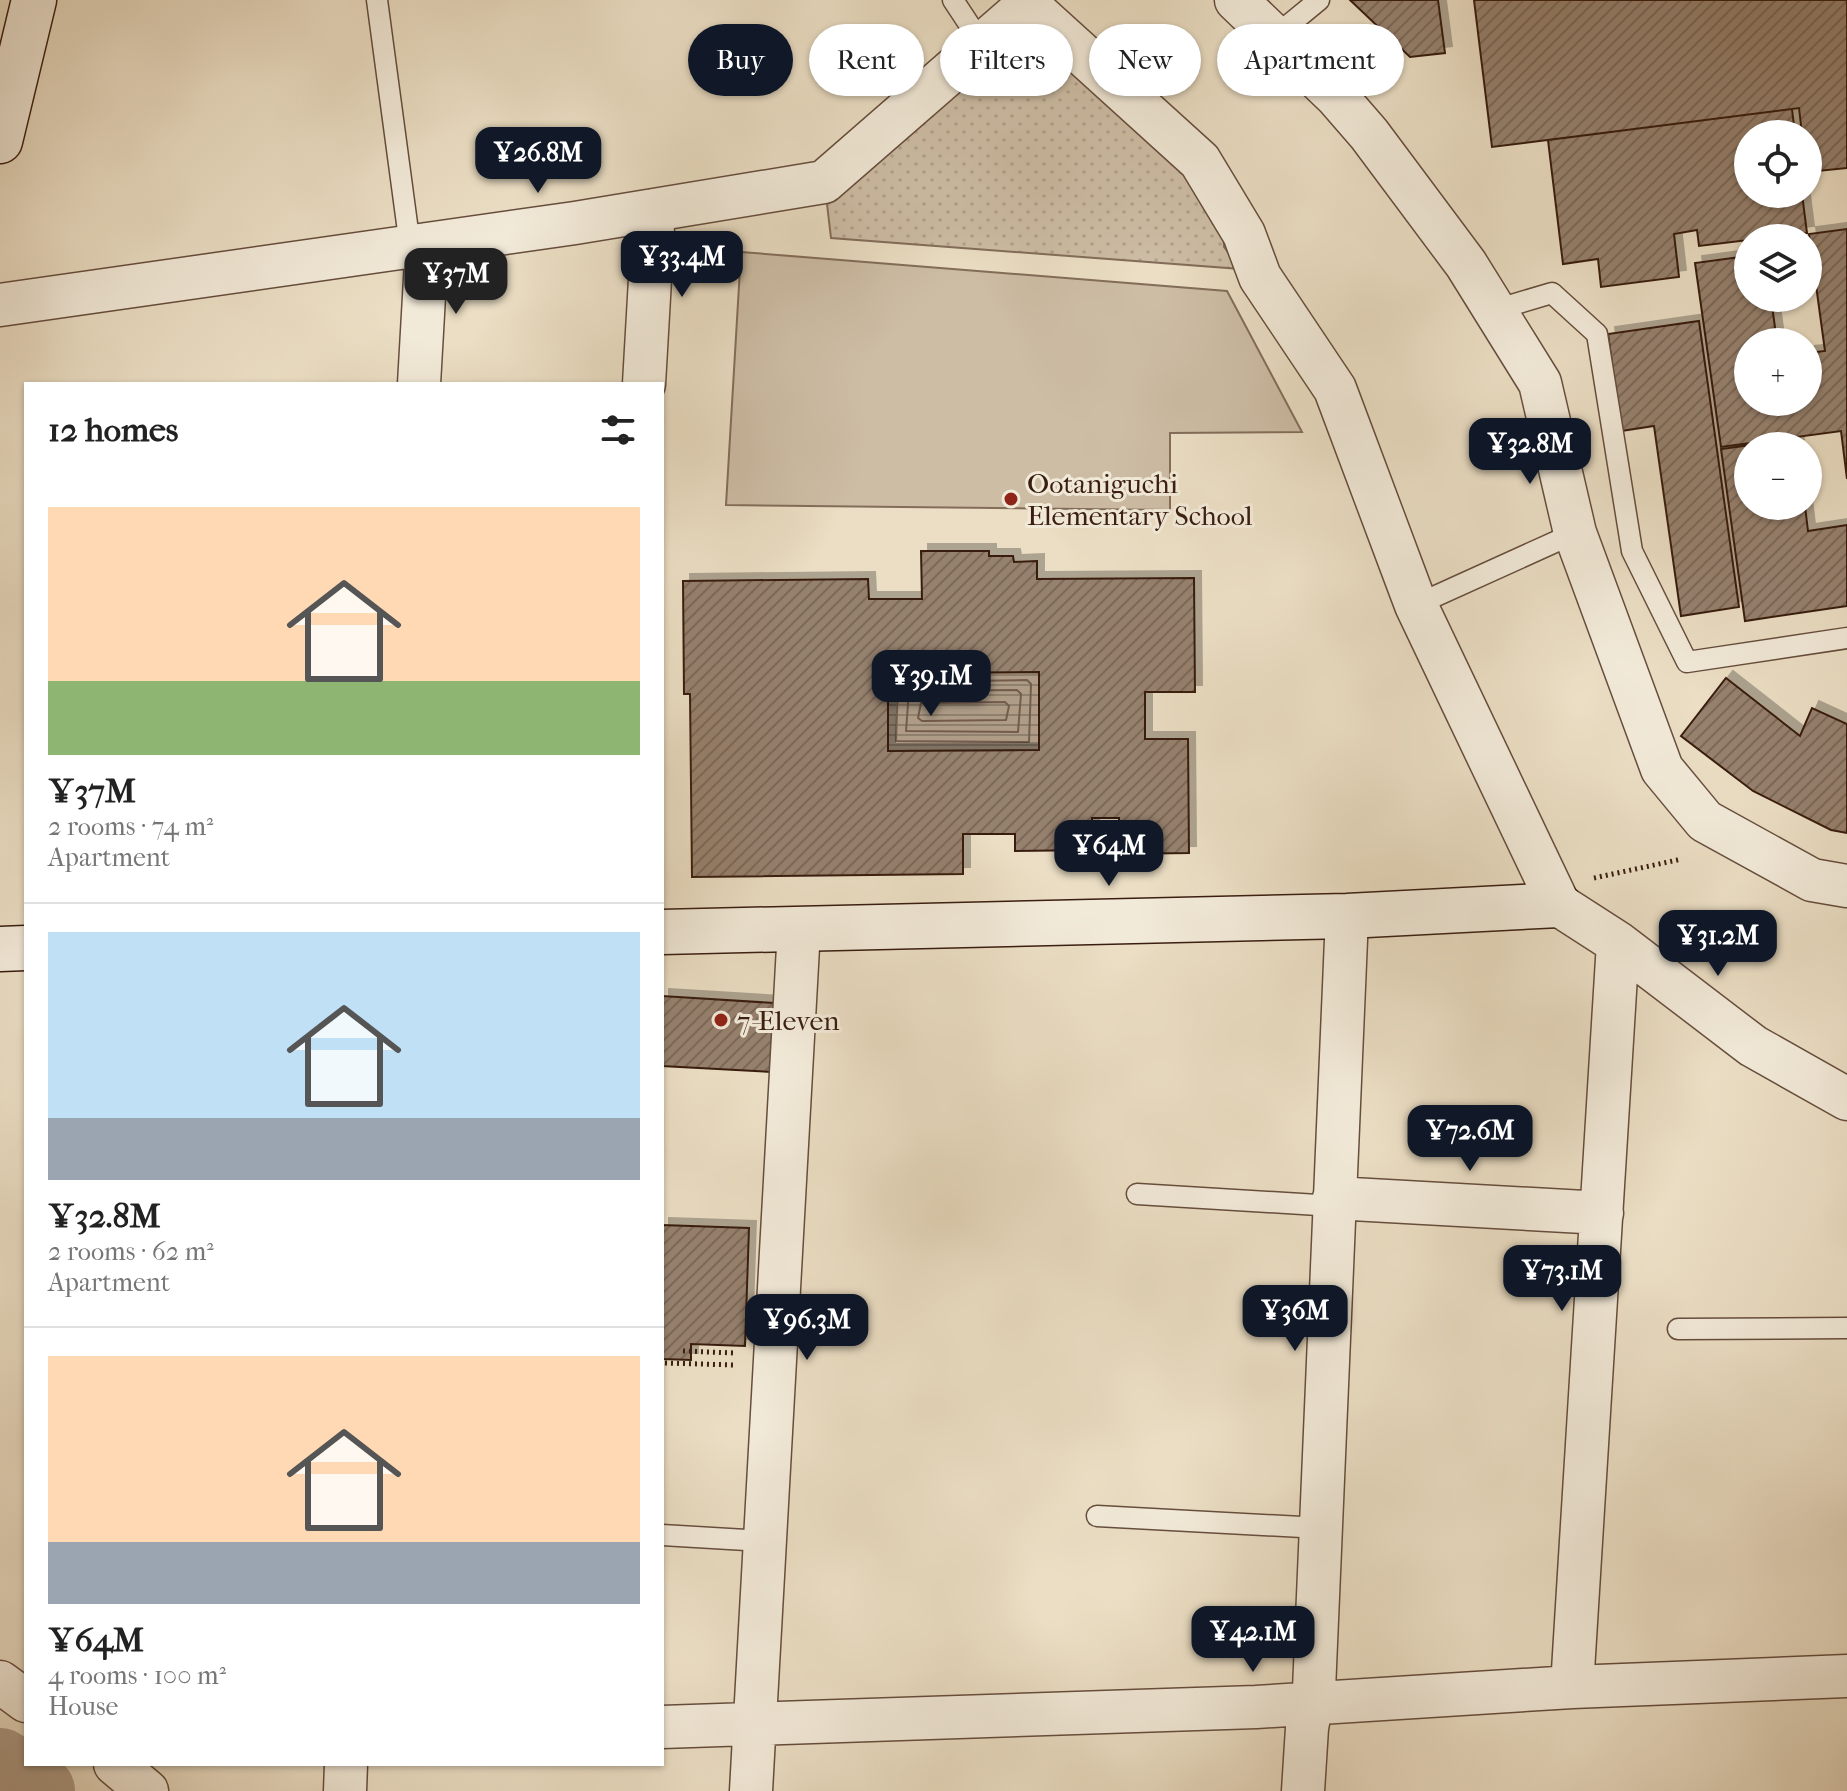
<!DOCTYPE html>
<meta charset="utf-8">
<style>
:root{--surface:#fff;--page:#f6f6f6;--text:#222;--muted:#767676;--line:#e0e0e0;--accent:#111827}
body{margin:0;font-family:"IM FELL French Canon",serif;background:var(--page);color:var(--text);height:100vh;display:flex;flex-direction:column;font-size:30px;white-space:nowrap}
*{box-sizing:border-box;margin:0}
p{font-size:26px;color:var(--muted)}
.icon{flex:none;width:44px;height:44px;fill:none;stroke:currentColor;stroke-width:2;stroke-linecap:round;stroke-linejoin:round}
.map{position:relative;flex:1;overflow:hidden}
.side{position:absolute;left:24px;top:382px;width:640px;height:1384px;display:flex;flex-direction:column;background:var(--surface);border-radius:0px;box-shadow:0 2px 6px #0004}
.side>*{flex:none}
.top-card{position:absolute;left:688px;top:24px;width:760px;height:72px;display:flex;gap:16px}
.fabs{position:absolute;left:1734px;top:120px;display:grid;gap:16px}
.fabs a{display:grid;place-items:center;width:88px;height:88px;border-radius:50%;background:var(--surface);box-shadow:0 2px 6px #0004;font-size:40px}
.price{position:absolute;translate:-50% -68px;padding:0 18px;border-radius:16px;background:var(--accent);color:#fff;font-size:26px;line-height:52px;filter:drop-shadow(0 2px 4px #0008)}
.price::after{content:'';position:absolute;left:50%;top:48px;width:24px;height:18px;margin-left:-12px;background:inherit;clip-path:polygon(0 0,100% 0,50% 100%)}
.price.on{background:#222;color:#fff}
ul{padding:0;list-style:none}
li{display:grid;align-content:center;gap:16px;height:424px;padding:0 24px}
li+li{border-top:2px solid var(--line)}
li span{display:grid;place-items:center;height:248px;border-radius:0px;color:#555}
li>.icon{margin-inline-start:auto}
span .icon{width:144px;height:144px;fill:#fffc;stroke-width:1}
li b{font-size:34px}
h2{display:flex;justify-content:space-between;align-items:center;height:96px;padding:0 24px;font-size:34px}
.chip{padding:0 28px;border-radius:36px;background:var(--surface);box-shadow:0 2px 6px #0004;font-size:28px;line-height:72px}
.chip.on{background:var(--accent);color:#fff}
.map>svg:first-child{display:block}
.grass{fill:#cdbda5;stroke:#836d5a;stroke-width:2}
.park{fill:url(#park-dots);stroke:#836d5a;stroke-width:2}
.water{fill:url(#water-rules);stroke:#7f6957;stroke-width:2}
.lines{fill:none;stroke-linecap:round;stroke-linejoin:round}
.shore{stroke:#745c4c;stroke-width:2}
.river{stroke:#ae9c87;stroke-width:74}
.building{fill:url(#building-hatch);stroke:#391d10;stroke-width:2;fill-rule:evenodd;filter:url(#shadow)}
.lane-casing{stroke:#664d3d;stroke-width:23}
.street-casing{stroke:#664d3d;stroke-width:45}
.secondary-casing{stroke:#391d10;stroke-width:47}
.path{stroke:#391d10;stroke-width:5;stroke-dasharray:2 4;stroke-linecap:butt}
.lane{stroke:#f2ead9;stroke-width:20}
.street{stroke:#f2ead9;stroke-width:42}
.secondary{stroke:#f2ead9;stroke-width:44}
.poi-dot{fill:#8f2418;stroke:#f2ead9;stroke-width:3}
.labels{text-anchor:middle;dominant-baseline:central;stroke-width:6;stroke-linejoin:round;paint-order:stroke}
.poi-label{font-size:28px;fill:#391d10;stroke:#f2ead9;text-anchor:start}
</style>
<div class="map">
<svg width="1847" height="1791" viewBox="0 0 1847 1791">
<defs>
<pattern id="park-dots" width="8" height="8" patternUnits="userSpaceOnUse" patternTransform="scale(2)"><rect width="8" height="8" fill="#cdbda5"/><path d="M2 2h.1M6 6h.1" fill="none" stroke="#b1a28d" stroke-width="1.8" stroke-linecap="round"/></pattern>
<pattern id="water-rules" width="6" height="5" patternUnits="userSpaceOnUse" patternTransform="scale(2)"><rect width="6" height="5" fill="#ae9c87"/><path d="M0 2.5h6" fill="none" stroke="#8f7f6d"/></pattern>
<pattern id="building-hatch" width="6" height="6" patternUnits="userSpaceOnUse" patternTransform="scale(2)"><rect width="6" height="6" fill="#96816e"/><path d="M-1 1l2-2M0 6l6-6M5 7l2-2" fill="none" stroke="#7b6959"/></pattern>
<filter id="shadow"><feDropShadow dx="7" dy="-7" stdDeviation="0" flood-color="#0004"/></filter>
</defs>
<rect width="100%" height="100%" fill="#ebdec4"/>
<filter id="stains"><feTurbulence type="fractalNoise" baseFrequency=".0025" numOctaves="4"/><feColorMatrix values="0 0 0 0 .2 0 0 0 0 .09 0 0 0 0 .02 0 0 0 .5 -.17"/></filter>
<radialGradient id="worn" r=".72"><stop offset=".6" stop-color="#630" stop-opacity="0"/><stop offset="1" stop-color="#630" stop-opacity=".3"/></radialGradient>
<path class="grass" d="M741,252L1227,291L1302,432L1170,433V510L726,505Z"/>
<path class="park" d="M1010,42H1045L1187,166L1223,218L1224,247L1241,269L831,238L827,204Z"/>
<path class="water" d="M1039,672V750L888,751V673Z"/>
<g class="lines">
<path class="shore" d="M1027,680L1031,684L1029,742L896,741L898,682Z
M1017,690L1021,694L1018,732L906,731L909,691Z
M1005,702L1009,706L1006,720L922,721L918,718L921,703Z"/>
<path class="river" d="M0,1765L38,1791"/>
</g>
<path class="building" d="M1350,0H1438L1445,53L1410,57Z
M1474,0H1847V168L1808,172V134H1802L1799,108L1492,147Z
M1792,109L1795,134H1748V194H1802L1807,233L1699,246L1697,230L1674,234L1679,277L1601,287L1598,259L1563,264L1548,140Z
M1847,229V479L1841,431L1721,447L1695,263L1748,256V298H1771L1777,342H1748V402H1808V353L1825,351L1809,234Z
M1699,321L1739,607L1681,616L1654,426L1621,431L1608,334Z
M1796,439L1797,446H1748V506H1805L1808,531L1847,525V606L1745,621L1721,449Z
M921,551H989V556H1013L1014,562L1037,561V579L1194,578L1195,692H1145V739H1188L1189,853L1119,854V818H1092V850L1015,851V834H963V874L692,877L690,694H684L683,581L868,579L869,599H922ZM1039,672V750L888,751V673Z
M1726,678L1800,736L1812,708L1847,724V833L1831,830L1753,791L1681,736Z
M662,996L774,1003L771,1072L662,1066Z
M662,1225L749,1228L745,1346L691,1344V1360L662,1359Z"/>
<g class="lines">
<defs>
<path id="lane" d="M377,0L410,246
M953,0L982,44
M1274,37L1319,0
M1495,310L1552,293L1597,334L1632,551L1687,662L1847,638
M1416,605L1575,533
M1137,1194L1334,1206
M1678,1329L1847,1328
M1097,1516L1320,1528
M662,1535L763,1541"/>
<path id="street" d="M1236,0L1336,96L1369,134L1466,264L1540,383L1575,533L1662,769L1705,821L1812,880L1847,886
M1028,5L1200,161L1244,234L1260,277L1335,389L1416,605L1559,905L1618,943L1753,1046L1847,1099
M0,305L575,223L824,182L1033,0
M419,384L427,244
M644,384L654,210
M1334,1198L1602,1213
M0,1682L26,1701
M1572,1687L1618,943
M662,1727L1256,1707L1572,1687L1847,1676
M115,1764L147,1791
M345,1791L346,1764
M751,1791L799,929
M1303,1791L1307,1728L1314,1690L1347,916"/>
<path id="secondary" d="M0,141L34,0
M662,932L1347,916L1559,905
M0,949L26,948"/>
</defs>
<use href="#lane" class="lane-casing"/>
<use href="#street" class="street-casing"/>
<use href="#secondary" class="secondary-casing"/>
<path class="path" d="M1594,878L1682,859
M683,1351L735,1353
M665,1363L734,1365"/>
<use href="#lane" class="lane"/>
<use href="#street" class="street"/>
<use href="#secondary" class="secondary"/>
</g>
<g class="poi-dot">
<circle cx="1011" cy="499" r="8"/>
<circle cx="721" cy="1020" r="8"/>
</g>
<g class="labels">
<g class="poi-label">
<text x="1027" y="483">Ootaniguchi<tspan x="1027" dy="32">Elementary School</tspan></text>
<text x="737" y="1020">7-Eleven</text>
</g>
</g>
<rect width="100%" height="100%" filter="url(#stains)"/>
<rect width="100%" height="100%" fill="url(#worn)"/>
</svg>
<div class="fabs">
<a><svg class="icon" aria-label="locate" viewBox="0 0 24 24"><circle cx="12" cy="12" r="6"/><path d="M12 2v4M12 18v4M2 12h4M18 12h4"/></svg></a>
<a><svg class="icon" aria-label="layers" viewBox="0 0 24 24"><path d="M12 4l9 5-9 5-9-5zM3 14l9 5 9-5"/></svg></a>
<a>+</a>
<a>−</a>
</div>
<b class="price" style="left:538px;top:195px">¥26.8M</b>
<b class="price" style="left:682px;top:299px">¥33.4M</b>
<b class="price on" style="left:456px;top:316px">¥37M</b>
<b class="price" style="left:1530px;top:486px">¥32.8M</b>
<b class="price" style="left:931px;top:718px">¥39.1M</b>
<b class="price" style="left:1109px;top:888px">¥64M</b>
<b class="price" style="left:1718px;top:978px">¥31.2M</b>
<b class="price" style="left:1470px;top:1173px">¥72.6M</b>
<b class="price" style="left:1562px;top:1313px">¥73.1M</b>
<b class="price" style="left:1295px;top:1353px">¥36M</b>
<b class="price" style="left:807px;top:1362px">¥96.3M</b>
<b class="price" style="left:1253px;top:1674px">¥42.1M</b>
<div class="top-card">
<a class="chip on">Buy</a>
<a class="chip">Rent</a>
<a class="chip">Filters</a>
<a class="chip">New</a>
<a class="chip">Apartment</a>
</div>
<section class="side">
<h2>12 homes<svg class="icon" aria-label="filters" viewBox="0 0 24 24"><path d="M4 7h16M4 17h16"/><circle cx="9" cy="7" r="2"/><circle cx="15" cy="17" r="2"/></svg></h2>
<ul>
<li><span style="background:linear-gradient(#ffd9b3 70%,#8fb573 0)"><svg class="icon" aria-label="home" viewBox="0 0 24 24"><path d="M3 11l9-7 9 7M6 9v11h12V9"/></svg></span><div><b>¥37M</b><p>2 rooms · 74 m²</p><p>Apartment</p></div></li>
<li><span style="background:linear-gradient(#bfe0f5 75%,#9aa5b1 0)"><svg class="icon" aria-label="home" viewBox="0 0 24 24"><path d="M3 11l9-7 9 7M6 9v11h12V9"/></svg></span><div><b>¥32.8M</b><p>2 rooms · 62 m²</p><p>Apartment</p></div></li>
<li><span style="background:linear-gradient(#ffd9b3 75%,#9aa5b1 0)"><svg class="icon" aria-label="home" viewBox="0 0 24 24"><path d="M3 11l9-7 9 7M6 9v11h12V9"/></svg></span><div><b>¥64M</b><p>4 rooms · 100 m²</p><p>House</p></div></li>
</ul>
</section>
</div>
